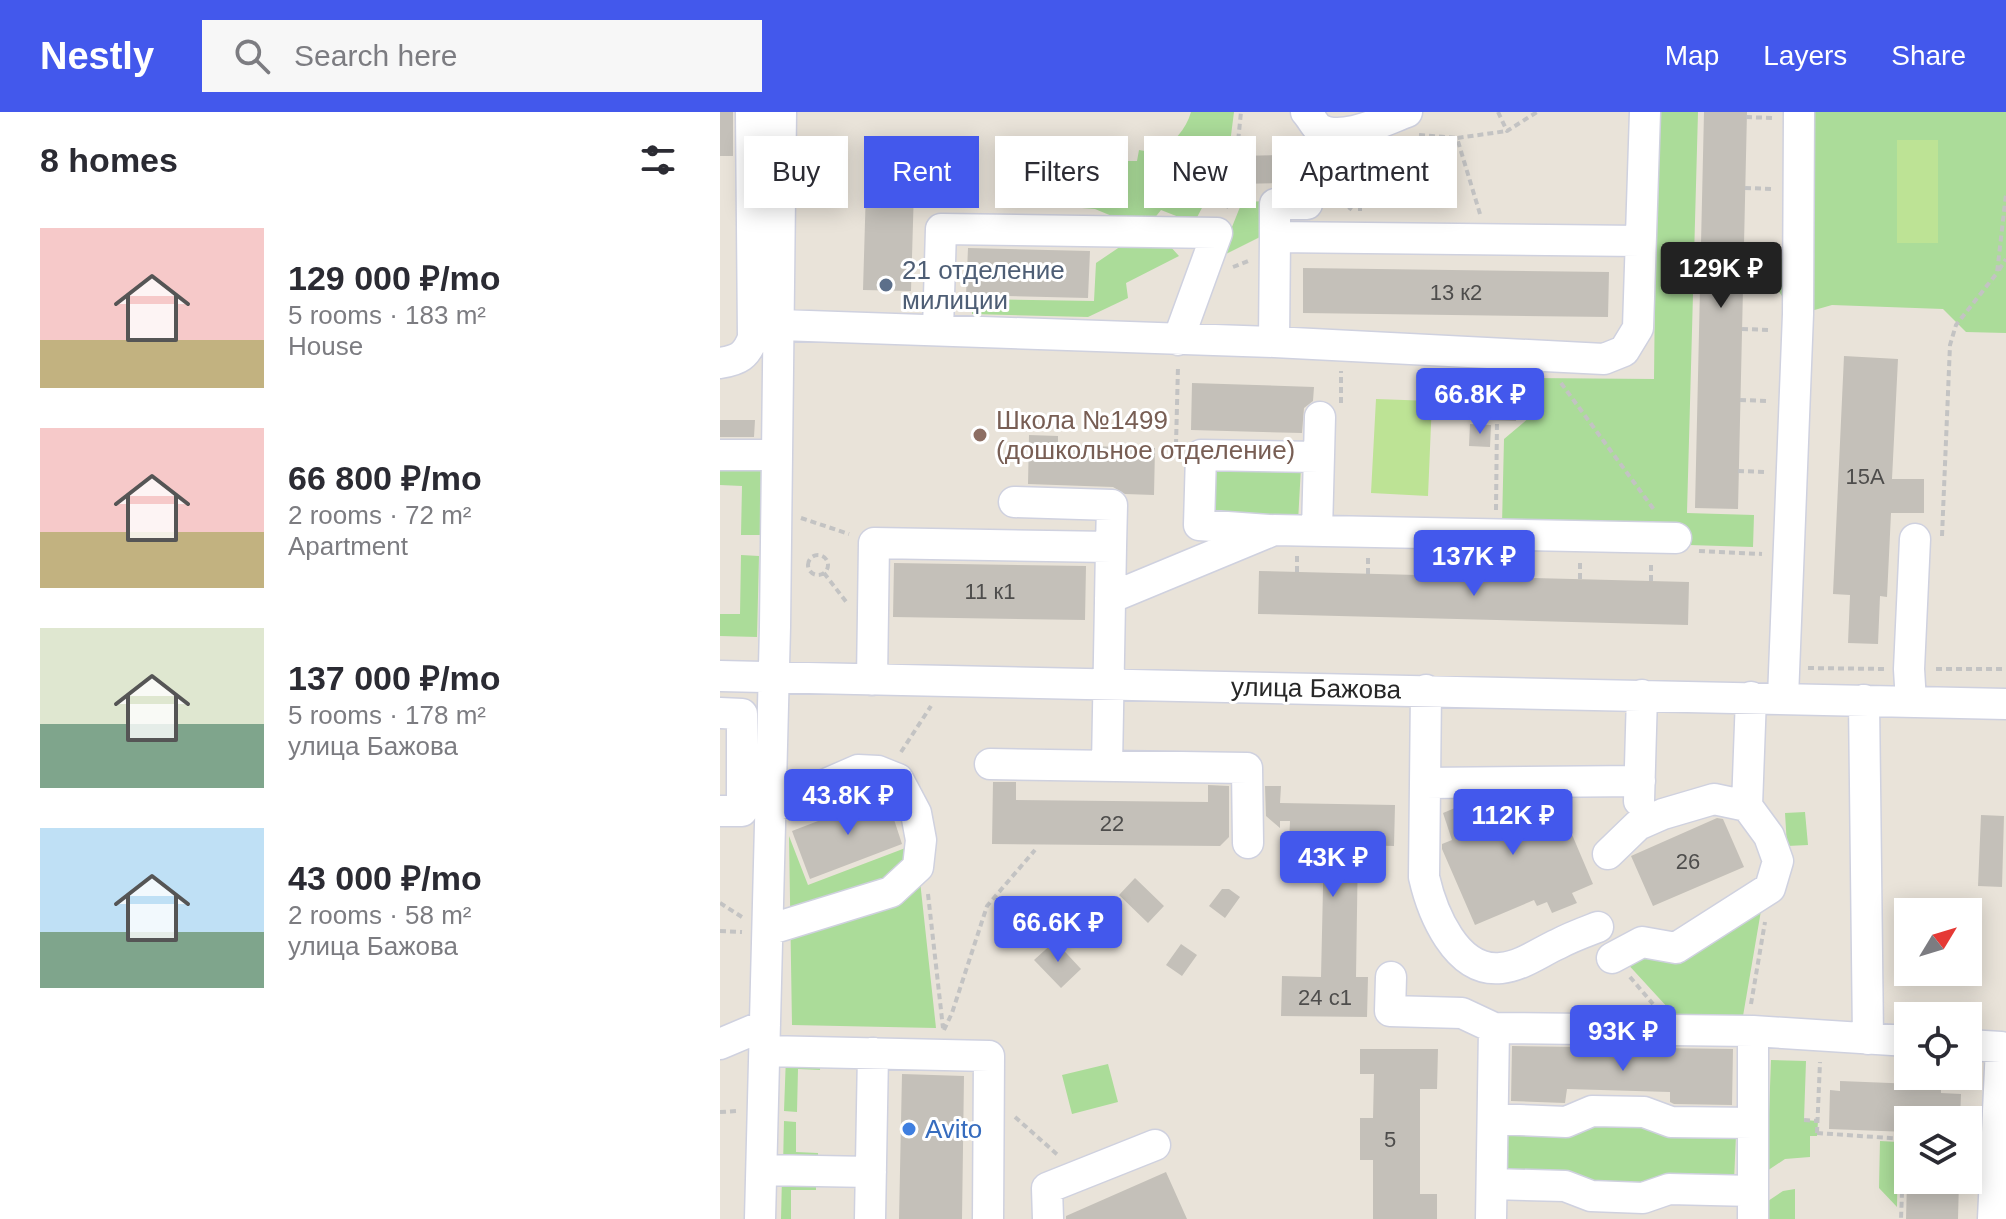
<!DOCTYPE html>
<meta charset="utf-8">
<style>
:root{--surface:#fff;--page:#f7f7f7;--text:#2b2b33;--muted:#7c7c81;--accent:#4358ec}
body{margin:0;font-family:Arial,sans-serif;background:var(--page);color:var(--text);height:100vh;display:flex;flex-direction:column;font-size:30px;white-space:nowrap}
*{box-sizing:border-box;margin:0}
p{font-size:26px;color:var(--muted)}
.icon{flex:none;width:44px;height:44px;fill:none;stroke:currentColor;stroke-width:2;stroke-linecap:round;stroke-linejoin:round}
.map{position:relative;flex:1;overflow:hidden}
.side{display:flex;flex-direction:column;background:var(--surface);width:720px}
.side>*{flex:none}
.banner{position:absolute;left:24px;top:24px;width:760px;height:72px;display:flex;gap:16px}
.needle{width:52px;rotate:52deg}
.tools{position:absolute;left:1174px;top:786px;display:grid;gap:16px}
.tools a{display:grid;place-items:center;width:88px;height:88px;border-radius:0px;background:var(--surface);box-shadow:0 4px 20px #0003;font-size:40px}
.price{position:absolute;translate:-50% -68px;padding:0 18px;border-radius:8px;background:var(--accent);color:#fff;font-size:26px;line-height:52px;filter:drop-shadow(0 2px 4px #0008)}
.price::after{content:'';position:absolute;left:50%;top:48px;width:24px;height:18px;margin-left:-12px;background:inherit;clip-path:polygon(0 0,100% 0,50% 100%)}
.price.active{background:#222;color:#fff}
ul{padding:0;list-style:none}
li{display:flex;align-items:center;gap:24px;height:200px;padding:0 40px}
li span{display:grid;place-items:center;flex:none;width:224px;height:160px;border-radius:0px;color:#555}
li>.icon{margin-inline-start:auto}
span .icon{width:96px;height:96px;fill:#fffc;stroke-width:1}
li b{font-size:34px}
h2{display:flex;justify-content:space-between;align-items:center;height:96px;padding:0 40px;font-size:34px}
.chip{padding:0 28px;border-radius:0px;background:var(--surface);box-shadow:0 4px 20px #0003;font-size:28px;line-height:72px}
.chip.active{background:var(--accent);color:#fff}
header{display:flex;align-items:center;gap:48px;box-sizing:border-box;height:112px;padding:0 40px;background:var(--accent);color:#fff}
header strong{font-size:38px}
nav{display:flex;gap:44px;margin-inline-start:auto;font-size:28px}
.search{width:560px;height:72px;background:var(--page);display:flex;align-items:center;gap:20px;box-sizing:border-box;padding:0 28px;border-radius:0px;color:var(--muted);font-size:30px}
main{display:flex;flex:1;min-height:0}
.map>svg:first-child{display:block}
.green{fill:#abdc99}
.pitch{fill:#bde395}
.building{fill:#c4c0b9}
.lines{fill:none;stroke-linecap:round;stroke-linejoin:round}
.minor-casing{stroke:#cfd1df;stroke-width:33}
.path{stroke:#c3c3c3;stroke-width:4;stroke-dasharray:6 4;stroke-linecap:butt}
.minor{stroke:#fff;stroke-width:30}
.service-dot{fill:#5c6f8a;stroke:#fff;stroke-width:3}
.education-dot{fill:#8d6e63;stroke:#fff;stroke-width:3}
.shop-dot{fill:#3f7fe0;stroke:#fff;stroke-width:3}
.labels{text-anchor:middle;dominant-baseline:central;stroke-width:6;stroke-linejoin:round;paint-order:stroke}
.number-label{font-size:22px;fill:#4e4d4c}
.service-label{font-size:26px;fill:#4e5e75;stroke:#fff;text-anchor:start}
.education-label{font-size:26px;fill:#785e54;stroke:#fff;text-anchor:start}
.street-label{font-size:26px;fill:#272727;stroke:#fff}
.shop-label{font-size:26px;fill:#366cbe;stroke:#fff;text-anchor:start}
</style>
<header>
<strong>Nestly</strong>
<div class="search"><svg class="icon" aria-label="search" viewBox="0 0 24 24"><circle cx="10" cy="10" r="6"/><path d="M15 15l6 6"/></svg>Search here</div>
<nav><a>Map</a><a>Layers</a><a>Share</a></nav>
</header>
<main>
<section class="side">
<h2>8 homes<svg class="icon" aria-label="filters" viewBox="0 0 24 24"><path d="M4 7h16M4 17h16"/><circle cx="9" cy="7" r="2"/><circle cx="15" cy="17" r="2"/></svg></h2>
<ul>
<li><span style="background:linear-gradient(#f6c9c9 70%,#c2b280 0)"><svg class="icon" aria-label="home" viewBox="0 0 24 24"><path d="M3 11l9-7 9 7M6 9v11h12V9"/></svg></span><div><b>129 000 ₽/mo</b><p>5 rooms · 183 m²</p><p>House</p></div></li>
<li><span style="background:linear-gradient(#f6c9c9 65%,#c2b280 0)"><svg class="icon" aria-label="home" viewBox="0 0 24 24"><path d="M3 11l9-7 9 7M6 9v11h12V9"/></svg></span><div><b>66 800 ₽/mo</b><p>2 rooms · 72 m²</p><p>Apartment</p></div></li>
<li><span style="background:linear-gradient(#dfe7d0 60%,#7fa58c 0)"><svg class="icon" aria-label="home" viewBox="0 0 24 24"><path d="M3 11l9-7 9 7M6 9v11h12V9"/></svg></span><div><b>137 000 ₽/mo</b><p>5 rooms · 178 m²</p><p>улица Бажова</p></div></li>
<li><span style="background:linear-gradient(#bfe0f5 65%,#7fa58c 0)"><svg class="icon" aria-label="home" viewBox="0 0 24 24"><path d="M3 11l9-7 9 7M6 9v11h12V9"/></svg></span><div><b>43 000 ₽/mo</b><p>2 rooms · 58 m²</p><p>улица Бажова</p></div></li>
</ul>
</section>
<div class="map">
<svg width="1286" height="1107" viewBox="0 0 1286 1107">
<rect width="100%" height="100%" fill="#e9e3d9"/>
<path class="green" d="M471,0H514L504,78L493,75L474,111L441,98L429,113L411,112L375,97L296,91C300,84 303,75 308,69C328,45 383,7 405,49H417L419,38L437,41C453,31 466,18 471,0Z
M937,0H978L967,401L1034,403L1033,435L969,433L782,413L784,327L810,305V266L934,267Z
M1063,0H1286V221L1246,220L1223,197L1112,193L1091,199L1070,196L1054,172L1065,135L1067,11Z
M548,89L544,123L500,145L522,90Z
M410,128L449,133L459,144L406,171L408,186L368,205L252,202V187L374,189L376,151Z
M490,350L581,355L578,410L487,405Z
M0,351L41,352L40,423H21L22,374L0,373Z
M21,443L39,444L37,525L0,524V502H20Z
M1085,700L1088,733L1067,734L1065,701Z
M69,724L88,773L196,732L216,916L72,913Z
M1043,787L1022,910L960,909L904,848Z
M66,944L101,945L100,958L78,957L77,1000L64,999Z
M1051,948L1086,949L1084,1008L1098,1009L1097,1024H1090V1045L1065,1047L1044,1061L1048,1029Z
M388,952L398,990L352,1002L342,963Z
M64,1009L76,1010V1040L98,1041V1055H63Z
M873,1009L1016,1023L1014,1069L922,1076L785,1062L786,1018Z
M1160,1029L1178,1030L1177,1095L1159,1076Z
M62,1064L96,1065V1078H71V1107H61Z
M1075,1077V1107H1045V1091L1063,1079Z"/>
<path class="pitch" d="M1177,28H1218V131H1177Z
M656,287L712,289L708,384L651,381Z"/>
<path class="building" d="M0,0H13V44H0Z
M984,0H1027L1018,397L975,396Z
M147,42L195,43L191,179L143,178Z
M602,42H632L633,64L603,65V70L518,72V44Z
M248,136L370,139L368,186L246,183Z
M583,156L889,160L888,205L583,201Z
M1124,244L1178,247L1172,367H1204V401H1171L1167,485L1160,484L1158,532L1128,531L1130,483L1113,482Z
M472,271L594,275L593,289L584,296L582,321L471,318Z
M766,276L797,278L796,309L765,308Z
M0,308H35L34,325H0Z
M750,312L771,313L770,335L749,334Z
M309,323L338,324V333L435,336L434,383L405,382L393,375L308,372Z
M174,451L366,454L365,508L173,505Z
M539,459L969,470L968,513L538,502Z
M273,670H296V688L488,690V673L509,674V725L500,734L272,732Z
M545,674H561L560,691L675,693L674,734L638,733L636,865H648L647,905L561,904L562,864L601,865L604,732H569L570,709H560V716L546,704Z
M166,683L182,732L90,767L72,719Z
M776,688L777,691L803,688L806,694L827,688L833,702L842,699L873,772L852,781L857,791L832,801L827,790L817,794L814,788L755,813L722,737V732L732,728L723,701L752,689Z
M1261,703L1284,704L1282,775L1258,774Z
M997,706L1003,707L1024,755L933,794L911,744Z
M415,766L444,794L428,811L399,783Z
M502,777H509L520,785L505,806L489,794Z
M335,829L361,857L341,876L314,848Z
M461,832L477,843L462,864L446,853Z
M792,934L1013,937L1012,993L954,992L950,990V980L847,977L845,991L791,989Z
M640,937H718L717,977H700V1082H717V1107H653V1048H640V1006H653L654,962H640Z
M182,962L244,964L242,1107H179Z
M1120,969L1221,973V981L1241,982L1240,1008H1188V1020L1109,1017L1110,978L1120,979Z
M446,1060L467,1107H346V1104Z
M1187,1068H1239L1238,1107H1186Z"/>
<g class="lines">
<defs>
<path id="minor" d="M586,0C590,4 594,12 598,16C621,31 665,8 687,0
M555,125V92H587
M60,213L554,230L884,247L904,239L918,216L925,0
M218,218L221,117L497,121L458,228
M554,230L555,125L920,129
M0,251C19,248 26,244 33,226L31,0
M0,343H57
M294,390L392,393L391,435
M549,418L479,413L481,343L599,345
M597,419L600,305
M390,486L554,418L956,426
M0,564L1286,592
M152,568L154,431L391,435L387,654
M706,578L704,765C712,800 736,861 781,856C802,854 820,840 838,832C851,825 865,820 878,815
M1063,586L1078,202L1079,0
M1144,588L1148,927
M1191,590L1189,557L1195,427
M0,601L22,602V699H0
M270,652L527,656L528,731
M705,671L920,669
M919,689L922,583
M888,742L918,713L943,702L994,687L1027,694
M48,818L171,780L198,755L201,728L196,701L178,667L158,659L138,658L51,696
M892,846L922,830L956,836L1050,776L1058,749L1049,724L1027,694L1031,585
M671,865L670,899L742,901L774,916L1033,919L1188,929
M0,932L45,913
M1248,933L1281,935L1273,1107
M45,939L269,944L268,1107
M773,1007L846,1010L872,999L924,1000L951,1010L1033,1011
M42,1058L151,1060
M772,1072L845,1074L871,1084L923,1086L949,1077L1033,1079
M40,1107L55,515L61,0
M150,1107L153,941
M328,1107L327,1076L435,1033
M771,1107L774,916
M1033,1107V919"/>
</defs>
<use href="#minor" class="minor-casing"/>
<path class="path" d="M778,0L787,19L817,0
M1026,5L1052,6
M699,23L737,26
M1025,76L1052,77
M506,96L513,79L521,0
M629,98L650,69L690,65L737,26
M640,99V44
M760,102L737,26L787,19
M1023,147L1051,148
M513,155L531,148
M1279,158L1286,147
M1022,217L1050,218
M841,271L935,399
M1020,288L1048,289
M621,291V259
M456,333L458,254
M1018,359L1045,360
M776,398L777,308
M81,406L129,422
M1222,424L1230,233L1236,213L1277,161L1286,82
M979,439L1042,442
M88 453a10 10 0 1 1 20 0a10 10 0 1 1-20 0Z
M577,460V443
M104,461L127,491
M648,462V444
M718,463L719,445
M789,465V450
M860,467V451
M931,469V452
M1088,556L1164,557
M1216,557H1286
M181,640L211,594
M208,782L223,916
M0,791L22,805
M0,819L22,820
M910,865L933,892
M1031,892L1045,810
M224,918L232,901L267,794L315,738
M0,1000L17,999
M295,1005L339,1044
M1084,1008L1098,1009
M1097,1021L1184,1027L1181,1107
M1097,1021L1100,950"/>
<use href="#minor" class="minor"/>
</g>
<circle class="service-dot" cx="166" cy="173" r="8"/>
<circle class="education-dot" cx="260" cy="323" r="8"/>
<circle class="shop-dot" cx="189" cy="1017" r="8"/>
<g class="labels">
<g class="number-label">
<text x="736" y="180">13 к2</text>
<text x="1145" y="364">15А</text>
<text x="270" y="479">11 к1</text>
<text x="392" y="711">22</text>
<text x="968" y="749">26</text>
<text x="605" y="885">24 с1</text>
<text x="670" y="1027">5</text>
</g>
<g class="service-label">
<text x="182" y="158">21 отделение<tspan x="182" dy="30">милиции</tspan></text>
</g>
<g class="education-label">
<text x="276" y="308">Школа №1499<tspan x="276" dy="30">(дошкольное отделение)</tspan></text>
</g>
<g class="street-label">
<text transform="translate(596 576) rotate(1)">улица Бажова</text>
</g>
<g class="shop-label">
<text x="205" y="1017">Avito</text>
</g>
</g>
</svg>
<div class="tools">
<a><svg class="needle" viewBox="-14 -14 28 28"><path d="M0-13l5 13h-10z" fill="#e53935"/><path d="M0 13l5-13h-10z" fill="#7c7c81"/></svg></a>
<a><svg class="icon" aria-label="locate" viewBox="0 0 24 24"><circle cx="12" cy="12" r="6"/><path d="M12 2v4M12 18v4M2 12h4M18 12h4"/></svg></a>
<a><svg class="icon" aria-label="layers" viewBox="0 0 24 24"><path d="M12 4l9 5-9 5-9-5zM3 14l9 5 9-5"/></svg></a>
</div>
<b class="price active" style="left:1001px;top:198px">129K ₽</b>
<b class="price" style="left:760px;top:324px">66.8K ₽</b>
<b class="price" style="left:754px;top:486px">137K ₽</b>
<b class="price" style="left:128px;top:725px">43.8K ₽</b>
<b class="price" style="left:793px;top:745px">112K ₽</b>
<b class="price" style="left:613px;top:787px">43K ₽</b>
<b class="price" style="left:338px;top:852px">66.6K ₽</b>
<b class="price" style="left:903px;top:961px">93K ₽</b>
<div class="banner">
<a class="chip">Buy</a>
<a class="chip active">Rent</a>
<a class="chip">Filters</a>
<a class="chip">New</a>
<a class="chip">Apartment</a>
</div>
</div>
</main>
